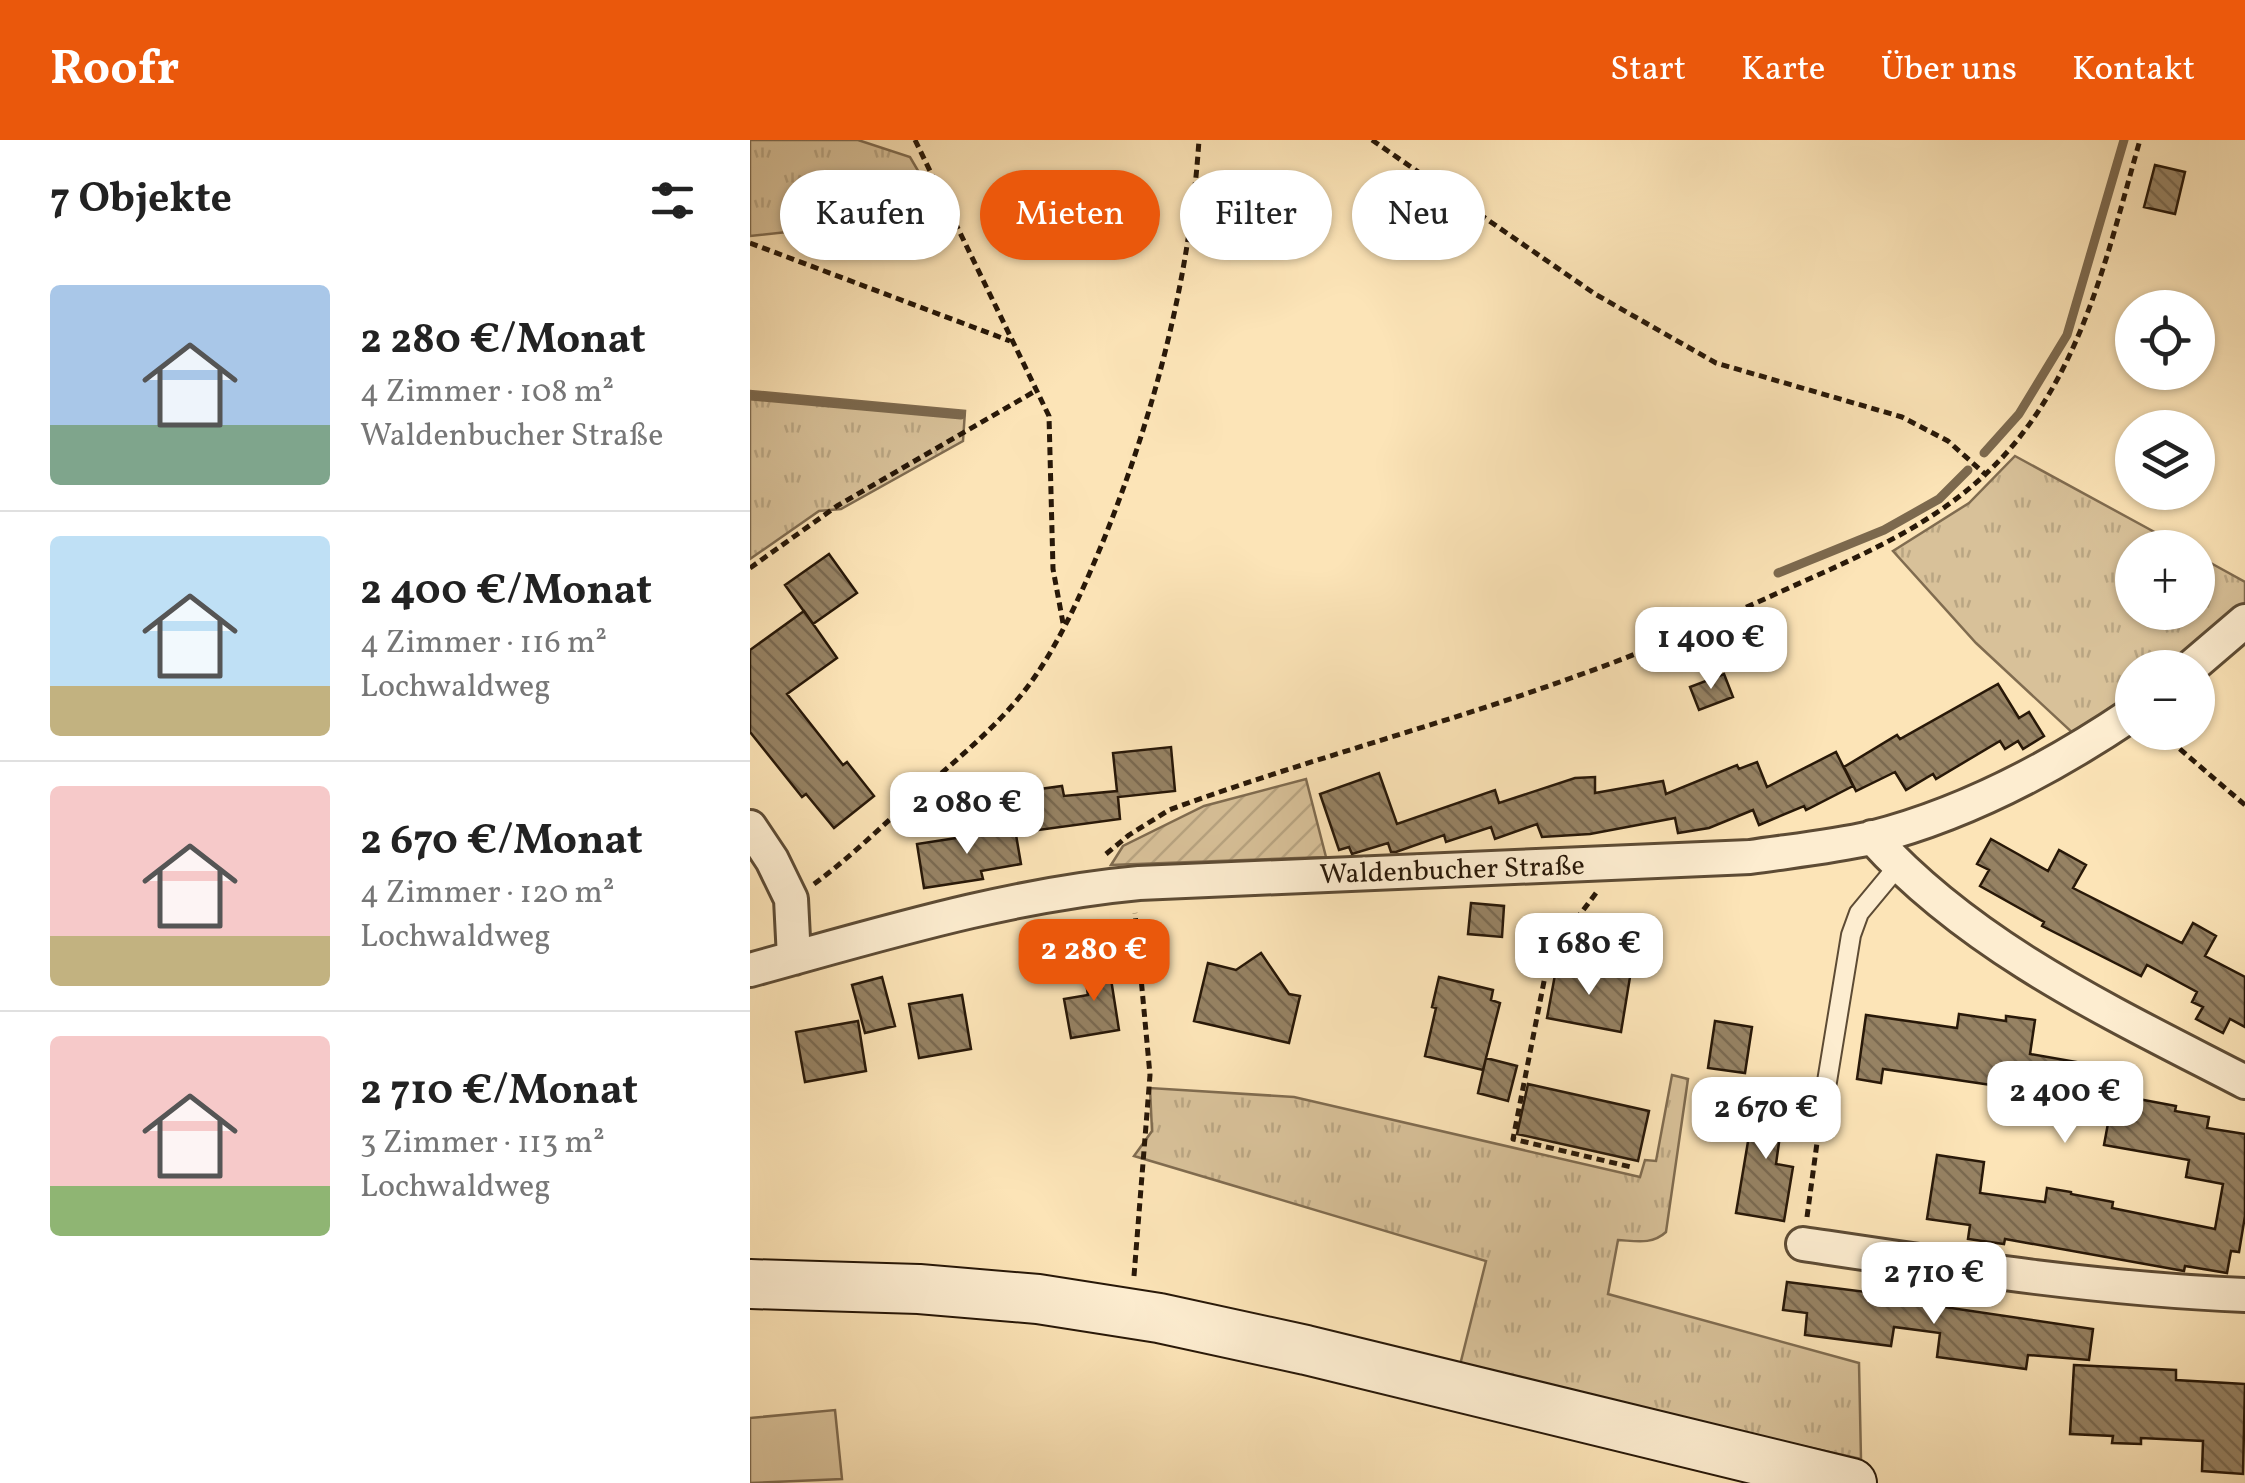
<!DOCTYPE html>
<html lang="de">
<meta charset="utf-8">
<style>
:root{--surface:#fff;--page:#f2f2f2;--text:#222;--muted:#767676;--line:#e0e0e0;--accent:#ea580c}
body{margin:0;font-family:Vollkorn,serif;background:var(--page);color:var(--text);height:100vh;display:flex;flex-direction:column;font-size:38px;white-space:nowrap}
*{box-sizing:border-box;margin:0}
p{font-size:32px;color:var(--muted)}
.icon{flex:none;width:55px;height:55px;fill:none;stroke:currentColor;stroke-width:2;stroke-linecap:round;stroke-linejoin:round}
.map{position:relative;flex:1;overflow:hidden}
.sheet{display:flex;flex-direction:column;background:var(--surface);width:750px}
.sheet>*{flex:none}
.guide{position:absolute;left:30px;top:30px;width:950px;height:90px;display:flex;gap:20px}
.tools{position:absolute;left:1365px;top:150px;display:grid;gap:20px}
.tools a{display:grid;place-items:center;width:100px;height:100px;border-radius:50%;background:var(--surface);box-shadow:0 2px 8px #0004;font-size:50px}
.price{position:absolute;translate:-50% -85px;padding:0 22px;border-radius:20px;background:#fff;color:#222;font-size:32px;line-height:65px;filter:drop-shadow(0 2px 5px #0008)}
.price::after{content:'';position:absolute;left:50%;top:60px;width:30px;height:22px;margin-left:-15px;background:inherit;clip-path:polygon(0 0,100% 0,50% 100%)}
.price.selected{background:var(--accent);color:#fff}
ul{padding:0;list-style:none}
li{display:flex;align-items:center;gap:30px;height:250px;padding:0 50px}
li+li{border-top:2px solid var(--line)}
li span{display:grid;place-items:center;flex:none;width:280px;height:200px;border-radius:10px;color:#555}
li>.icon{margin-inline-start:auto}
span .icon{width:120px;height:120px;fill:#fffc;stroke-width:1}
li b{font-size:42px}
h2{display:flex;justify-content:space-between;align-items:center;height:120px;padding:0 50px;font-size:42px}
.chip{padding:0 35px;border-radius:45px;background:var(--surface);box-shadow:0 2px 8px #0004;font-size:35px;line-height:90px}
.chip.selected{background:var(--accent);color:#fff}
header{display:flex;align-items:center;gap:60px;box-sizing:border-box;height:140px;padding:0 50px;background:var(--accent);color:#fff}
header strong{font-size:48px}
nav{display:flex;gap:55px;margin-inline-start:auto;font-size:35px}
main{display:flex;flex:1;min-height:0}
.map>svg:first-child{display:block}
.grass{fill:url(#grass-tufts);stroke:#806c50;stroke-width:2.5}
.garden{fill:url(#garden-furrows);stroke:#806c50;stroke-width:2.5}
.pitch{fill:#d8c199;stroke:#806c50;stroke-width:2.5}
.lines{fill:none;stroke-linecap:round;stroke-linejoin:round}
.stream{stroke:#7c694e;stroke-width:9}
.building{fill:url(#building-back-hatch);stroke:#281808;stroke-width:2.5}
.service-casing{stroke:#5d4b34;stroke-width:22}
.minor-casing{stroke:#5d4b34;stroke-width:38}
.secondary-casing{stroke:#281808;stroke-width:52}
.path{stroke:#281808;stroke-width:5;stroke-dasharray:8 5;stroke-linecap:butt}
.service{stroke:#fdedd0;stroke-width:18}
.minor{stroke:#fdedd0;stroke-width:32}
.secondary{stroke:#fdedd0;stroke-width:48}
.labels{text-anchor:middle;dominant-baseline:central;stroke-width:8;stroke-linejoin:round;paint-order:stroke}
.street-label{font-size:28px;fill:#281808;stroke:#fdedd0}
</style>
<header>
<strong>Roofr</strong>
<nav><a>Start</a><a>Karte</a><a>Über uns</a><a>Kontakt</a></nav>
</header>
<main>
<section class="sheet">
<h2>7 Objekte<svg class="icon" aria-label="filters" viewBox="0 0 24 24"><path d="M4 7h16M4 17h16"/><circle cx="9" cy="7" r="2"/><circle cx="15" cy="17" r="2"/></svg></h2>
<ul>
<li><span style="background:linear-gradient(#a9c7e8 70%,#7fa58c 0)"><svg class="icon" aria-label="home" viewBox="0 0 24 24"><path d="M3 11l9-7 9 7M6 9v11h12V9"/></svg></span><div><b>2 280 €/Monat</b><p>4 Zimmer · 108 m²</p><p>Waldenbucher Straße</p></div></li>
<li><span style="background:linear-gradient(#bfe0f5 75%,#c2b280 0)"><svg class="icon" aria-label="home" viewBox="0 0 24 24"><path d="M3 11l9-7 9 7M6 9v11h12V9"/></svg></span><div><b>2 400 €/Monat</b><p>4 Zimmer · 116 m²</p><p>Lochwaldweg</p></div></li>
<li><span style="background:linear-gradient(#f6c9c9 75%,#c2b280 0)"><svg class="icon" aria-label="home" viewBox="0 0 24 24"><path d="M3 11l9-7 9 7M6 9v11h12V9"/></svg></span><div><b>2 670 €/Monat</b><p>4 Zimmer · 120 m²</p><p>Lochwaldweg</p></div></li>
<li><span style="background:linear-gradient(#f6c9c9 75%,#8fb573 0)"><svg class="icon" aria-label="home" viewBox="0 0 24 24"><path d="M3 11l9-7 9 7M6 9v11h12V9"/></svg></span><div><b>2 710 €/Monat</b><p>3 Zimmer · 113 m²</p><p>Lochwaldweg</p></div></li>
</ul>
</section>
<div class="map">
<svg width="1495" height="1343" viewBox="0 0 1495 1343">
<defs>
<pattern id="grass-tufts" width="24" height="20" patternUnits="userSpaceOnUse" patternTransform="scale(2.5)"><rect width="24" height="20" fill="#d8c199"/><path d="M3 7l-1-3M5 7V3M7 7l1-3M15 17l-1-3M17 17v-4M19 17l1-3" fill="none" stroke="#b9a582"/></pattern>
<pattern id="garden-furrows" width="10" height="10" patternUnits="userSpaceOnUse" patternTransform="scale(2.5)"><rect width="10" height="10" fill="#d8c199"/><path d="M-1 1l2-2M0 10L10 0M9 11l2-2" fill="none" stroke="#b9a582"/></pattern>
<pattern id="building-back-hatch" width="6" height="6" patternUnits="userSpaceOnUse" patternTransform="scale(2.5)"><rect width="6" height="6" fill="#968263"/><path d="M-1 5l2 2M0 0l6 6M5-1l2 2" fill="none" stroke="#7a6950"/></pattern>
</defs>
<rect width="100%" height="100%" fill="#fce4b7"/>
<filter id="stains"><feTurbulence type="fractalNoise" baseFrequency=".002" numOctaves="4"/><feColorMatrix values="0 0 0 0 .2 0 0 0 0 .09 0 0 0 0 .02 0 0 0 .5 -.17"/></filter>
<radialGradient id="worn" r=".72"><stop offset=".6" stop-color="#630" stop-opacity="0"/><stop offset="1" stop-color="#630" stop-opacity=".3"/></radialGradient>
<path class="grass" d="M0,0H108L160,17L194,75L0,96Z
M0,251L215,271L213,301L91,369L69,371L0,419Z
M1265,316L1432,407L1382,408V472H1448V416L1495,442V470L1427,527L1382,528V560L1327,597L1226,503L1143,411L1219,363Z
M922,935L938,939L916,1092C902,1105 886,1101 868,1100L858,1154L1109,1223L1111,1319L709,1229L736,1121L384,1016L402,991L400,948L544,957L890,1037L895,1020L906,1021Z"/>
<path class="garden" d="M556,639L576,717L361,725L373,706L454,666Z"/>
<path class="pitch" d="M85,1270L92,1339L0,1343V1278Z"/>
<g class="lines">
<path class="stream" d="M0,256L211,275
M1234,313L1269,274L1317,195L1374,0
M1028,433L1134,390L1189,359L1218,330"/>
</g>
<path class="building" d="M1405,25L1435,32L1425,74L1394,67Z
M79,414L107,453L63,484L35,445Z
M54,471L87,518L37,554L93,625L97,622L124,656L84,688L56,654L52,657L0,592V510Z
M974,534L983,557L949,570L940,547Z
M1248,544L1269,578L1279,572L1294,596L1273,609L1268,601L1255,609L1250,601L1186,639L1183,634L1156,650L1145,632L1106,651L1094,627L1147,595L1150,599Z
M421,607L425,651L368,657L370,679L266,693L261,653L312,646L314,656L367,651L363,613Z
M1086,612L1103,646L1056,670L1054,666L1009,685L1003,670L959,688L928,693L925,678L840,694L792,697L787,684L745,699L741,687L696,702L694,695L646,712H641L638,703L602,714L599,707L589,710L570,654L629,633L647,684L745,650L749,663L825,638L845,637V653L913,641L916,654L987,625L989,629L1007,622L1017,647Z
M265,689L271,724L231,731L233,739L174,748L167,704Z
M1241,699L1298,731L1309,710L1336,725L1323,748L1432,803L1443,783L1466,796L1455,816L1495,837V887L1480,879L1473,893L1446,879L1453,867L1442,862L1447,852L1397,825L1391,836L1292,786L1294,782L1230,746L1239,730L1227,724Z
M721,763L754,766L752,797L718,794Z
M511,813L539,854L550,856L539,903L444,881L458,823L486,830Z
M358,820L369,890L321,898L314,859L338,855L333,824Z
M807,824L880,837L871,892L797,878Z
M132,837L145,886L115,893L102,845Z
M689,837L743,850L741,860L750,863L733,930L675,916L686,868L682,867Z
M212,855L221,909L169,918L159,864Z
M1209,874L1256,881V876L1285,880L1280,914L1372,930L1367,955L1426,966L1425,971L1459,977L1457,988L1495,994V1076L1489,1112L1481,1111L1477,1133L1435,1126L1434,1131L1255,1099L1254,1104L1218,1099L1220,1085L1177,1079L1187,1015L1234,1022L1230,1053L1295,1062L1297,1048L1321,1052V1054L1363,1062L1362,1068L1465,1089L1473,1044L1436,1037L1439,1020L1354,1005L1359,978L1297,971L1296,978L1272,974L1275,950L1133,929L1131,943L1107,939L1116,875L1207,888Z
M108,881L116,931L55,942L46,892Z
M965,881L1002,887L995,933L958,928Z
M736,918L767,926L758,961L728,953Z
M778,944L899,971L888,1021L767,994Z
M1006,954L1033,958L1049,977L1031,988L1026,1024L1043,1027L1034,1081L986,1073Z
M1037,1142L1148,1156L1147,1160L1343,1189L1339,1220L1278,1215L1276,1229L1187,1217L1190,1193L1144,1187L1141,1206L1055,1195L1057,1173L1033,1170Z
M1324,1225L1426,1230V1240L1495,1244L1493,1334L1452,1331L1453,1301L1391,1298V1304L1362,1303L1363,1296L1320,1294Z"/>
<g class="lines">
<defs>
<path id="service" d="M1073,966L1101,795L1109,773L1148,726"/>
<path id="minor" d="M1440,528L1495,481
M0,687L22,720L41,759L44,818
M1122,697C1223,809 1364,874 1495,942
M0,830C128,795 257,755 389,743L1000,717C1040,711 1081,707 1121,698C1216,674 1302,628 1382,574
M1053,1104C1200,1126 1347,1149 1495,1155"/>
<path id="secondary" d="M0,1144L169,1149L288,1159L409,1178L556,1210L1102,1343"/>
</defs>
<use href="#service" class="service-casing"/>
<use href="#minor" class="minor-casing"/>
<use href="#secondary" class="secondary-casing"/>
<path class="path" d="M165,0L299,276L303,429L313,483
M622,0L845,154L966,223L1152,277L1198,301L1235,334
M0,103L260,201
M0,428L87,366L287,250
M1410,592L1495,665
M356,714L379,695L419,670C552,621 688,586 821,538C892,513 962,483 1030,452C1114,414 1197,381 1259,310C1335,222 1359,108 1390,0
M64,744C101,717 134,684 168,654C209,617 255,581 286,535C314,494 335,445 354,399C405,272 440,137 449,0
M846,753L799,816L763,999L881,1027
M1057,1077L1069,988
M384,1136L400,935L385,773"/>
<use href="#service" class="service"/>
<use href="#minor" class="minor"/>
<use href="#secondary" class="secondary"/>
</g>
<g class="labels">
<g class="street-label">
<text transform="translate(702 731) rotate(-2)">Waldenbucher Straße</text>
</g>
</g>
<rect width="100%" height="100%" filter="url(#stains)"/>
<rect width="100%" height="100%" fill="url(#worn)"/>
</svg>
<div class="tools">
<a><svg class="icon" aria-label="locate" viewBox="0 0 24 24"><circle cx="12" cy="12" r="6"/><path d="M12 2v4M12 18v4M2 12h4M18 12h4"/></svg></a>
<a><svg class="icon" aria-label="layers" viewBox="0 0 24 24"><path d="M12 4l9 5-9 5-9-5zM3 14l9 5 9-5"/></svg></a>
<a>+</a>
<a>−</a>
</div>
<b class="price" style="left:961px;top:552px">1 400 €</b>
<b class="price" style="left:217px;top:717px">2 080 €</b>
<b class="price" style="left:839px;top:858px">1 680 €</b>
<b class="price selected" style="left:344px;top:864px">2 280 €</b>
<b class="price" style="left:1315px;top:1006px">2 400 €</b>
<b class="price" style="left:1016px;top:1022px">2 670 €</b>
<b class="price" style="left:1184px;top:1187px">2 710 €</b>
<div class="guide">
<a class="chip">Kaufen</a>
<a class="chip selected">Mieten</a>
<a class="chip">Filter</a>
<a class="chip">Neu</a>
</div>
</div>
</main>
